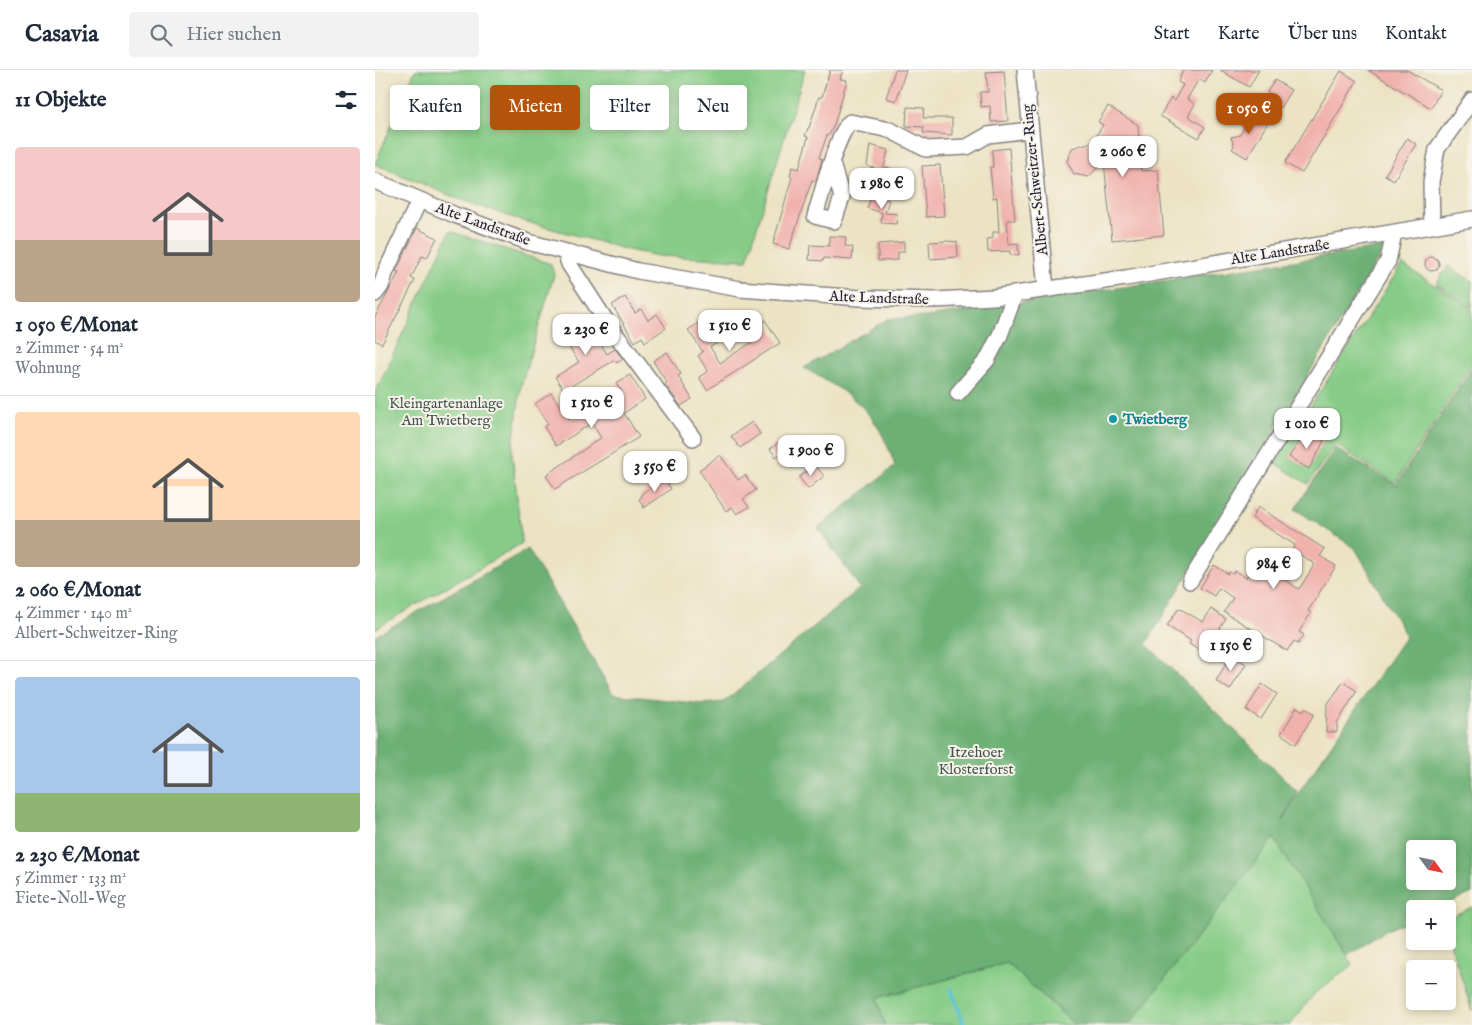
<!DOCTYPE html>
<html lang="de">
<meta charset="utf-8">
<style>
:root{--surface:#fff;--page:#f2f2f3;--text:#1f2937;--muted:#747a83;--line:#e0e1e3;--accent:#b45309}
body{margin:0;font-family:"IM FELL English",serif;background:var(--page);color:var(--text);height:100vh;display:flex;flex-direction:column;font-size:19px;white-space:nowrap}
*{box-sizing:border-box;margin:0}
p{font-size:16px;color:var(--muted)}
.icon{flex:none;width:28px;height:28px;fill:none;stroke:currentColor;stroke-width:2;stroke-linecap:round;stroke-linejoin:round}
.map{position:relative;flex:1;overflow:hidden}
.sheet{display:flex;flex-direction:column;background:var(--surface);width:375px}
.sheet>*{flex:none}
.hud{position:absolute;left:15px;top:15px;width:475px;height:45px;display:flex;gap:10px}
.needle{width:32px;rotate:123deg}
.fabs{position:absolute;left:1031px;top:770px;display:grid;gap:10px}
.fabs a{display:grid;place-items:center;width:50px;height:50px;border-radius:5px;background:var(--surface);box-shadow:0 2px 8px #0003;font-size:25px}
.price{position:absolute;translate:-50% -42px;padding:0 11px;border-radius:10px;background:#fff;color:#222;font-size:16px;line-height:32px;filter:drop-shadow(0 1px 2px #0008)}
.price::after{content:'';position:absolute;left:50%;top:30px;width:15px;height:11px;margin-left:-8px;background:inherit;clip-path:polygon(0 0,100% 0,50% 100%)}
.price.selected{background:var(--accent);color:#fff}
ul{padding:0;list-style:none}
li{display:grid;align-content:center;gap:10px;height:265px;padding:0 15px}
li+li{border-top:1px solid var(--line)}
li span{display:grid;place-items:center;height:155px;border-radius:5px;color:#555}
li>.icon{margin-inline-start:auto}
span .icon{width:90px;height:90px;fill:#fffc;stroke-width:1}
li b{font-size:21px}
h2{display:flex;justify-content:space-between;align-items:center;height:60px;padding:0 15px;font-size:21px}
.tag{padding:0 18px;border-radius:5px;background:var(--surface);box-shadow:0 2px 8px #0003;font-size:18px;line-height:45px}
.tag.selected{background:var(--accent);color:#fff}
header{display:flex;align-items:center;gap:30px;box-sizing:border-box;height:70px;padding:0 25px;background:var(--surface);border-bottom:1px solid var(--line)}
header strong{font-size:24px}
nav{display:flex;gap:28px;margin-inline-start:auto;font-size:18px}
.search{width:350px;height:45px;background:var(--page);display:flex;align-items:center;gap:12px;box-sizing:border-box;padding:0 18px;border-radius:5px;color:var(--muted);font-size:19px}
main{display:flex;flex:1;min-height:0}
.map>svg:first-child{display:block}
.green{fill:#86cc87;stroke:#547761}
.forest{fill:#6cb074;stroke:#476958;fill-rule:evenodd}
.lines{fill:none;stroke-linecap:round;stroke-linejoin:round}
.stream{stroke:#57c2d1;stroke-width:4}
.building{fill:#f1b2ad}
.minor-casing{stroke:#86827f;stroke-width:18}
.minor{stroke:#fff;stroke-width:15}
.culture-dot{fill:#0f9aa8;stroke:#f7f3e8;stroke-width:2}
.labels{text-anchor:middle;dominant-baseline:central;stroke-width:4;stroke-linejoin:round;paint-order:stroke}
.street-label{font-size:15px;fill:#22223b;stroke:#f7f3e8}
.park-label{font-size:15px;fill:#405552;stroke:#f7f3e8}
.culture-label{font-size:15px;font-weight:bold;fill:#0d838f;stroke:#f7f3e8;text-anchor:start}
</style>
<header>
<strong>Casavia</strong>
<div class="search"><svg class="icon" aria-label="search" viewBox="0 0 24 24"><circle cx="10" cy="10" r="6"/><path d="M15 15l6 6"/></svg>Hier suchen</div>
<nav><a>Start</a><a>Karte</a><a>Über uns</a><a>Kontakt</a></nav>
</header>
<main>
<section class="sheet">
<h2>11 Objekte<svg class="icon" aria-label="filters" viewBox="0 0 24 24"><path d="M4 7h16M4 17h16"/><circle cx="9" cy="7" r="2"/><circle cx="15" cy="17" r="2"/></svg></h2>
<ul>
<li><span style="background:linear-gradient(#f6c9c9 60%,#b9a48a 0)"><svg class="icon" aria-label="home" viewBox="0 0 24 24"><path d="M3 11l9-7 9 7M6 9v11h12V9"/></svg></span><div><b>1 050 €/Monat</b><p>2 Zimmer · 54 m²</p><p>Wohnung</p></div></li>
<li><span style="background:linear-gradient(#ffd9b3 70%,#b9a48a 0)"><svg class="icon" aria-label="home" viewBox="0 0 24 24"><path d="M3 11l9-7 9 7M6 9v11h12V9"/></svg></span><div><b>2 060 €/Monat</b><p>4 Zimmer · 140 m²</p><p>Albert-Schweitzer-Ring</p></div></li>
<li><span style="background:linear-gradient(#a9c7e8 75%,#8fb573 0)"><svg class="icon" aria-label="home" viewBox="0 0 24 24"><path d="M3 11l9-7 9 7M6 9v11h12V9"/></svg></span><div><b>2 230 €/Monat</b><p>5 Zimmer · 133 m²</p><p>Fiete-Noll-Weg</p></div></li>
</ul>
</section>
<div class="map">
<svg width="1097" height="955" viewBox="0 0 1097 955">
<rect width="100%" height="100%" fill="#f7f3e8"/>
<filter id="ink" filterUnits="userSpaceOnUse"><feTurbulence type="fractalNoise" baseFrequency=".02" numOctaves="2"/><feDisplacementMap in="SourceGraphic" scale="10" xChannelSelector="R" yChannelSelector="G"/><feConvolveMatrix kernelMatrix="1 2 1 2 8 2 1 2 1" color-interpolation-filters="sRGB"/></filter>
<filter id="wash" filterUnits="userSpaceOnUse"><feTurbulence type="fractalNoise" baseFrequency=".0096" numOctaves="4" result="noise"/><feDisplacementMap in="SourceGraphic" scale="20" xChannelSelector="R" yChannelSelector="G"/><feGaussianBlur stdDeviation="1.12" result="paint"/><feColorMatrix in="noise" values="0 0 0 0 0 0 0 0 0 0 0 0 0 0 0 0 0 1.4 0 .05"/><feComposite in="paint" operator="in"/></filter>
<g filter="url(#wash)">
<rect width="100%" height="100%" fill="#ebe3c3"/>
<path class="green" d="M40,0H430L372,190L284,186L257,181L145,150L81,128L0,94Z
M75,161L176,194L179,205L146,316L137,383L147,473L0,559V323Z
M1027,194L1097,239V294L1020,413L960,374L933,414L899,393Z
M1073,196L1097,211V237L1061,214Z
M899,767L978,895L940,923L915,955H754Z
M1097,837V941L1073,866V848Z
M632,893L700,955H510L502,928Z"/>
<path class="forest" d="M1010,177L771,574L922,721L908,751L922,725L1031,566L980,478L920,439L960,378L1021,415L1097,298V823L1061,839H1040V848L1012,860L972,885L899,768L754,955H700L632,893L502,928L510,955H0V566L153,479L238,624L328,634L349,632L485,518L443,458L520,396C502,340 479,326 429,298L513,249L552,247ZM1040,779H1072V811H1040Z"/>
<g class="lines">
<path class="stream" d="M576,919L589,955"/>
</g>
<g id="blocks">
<path class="building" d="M455,0H468L465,9L472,10L459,55L454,65H452L444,88L447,89L441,111L437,110L414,179L398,174L417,107L415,106L417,97L424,99L433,67L430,66L433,58H434L444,27H447Z
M520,0H531L521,31L511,28Z
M808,0H837L830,13L824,9L812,29L820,34L813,46L830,57L824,68L785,46L796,28L799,31L808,15L803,12Z
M845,0H884L874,17Z
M993,0H1032L1066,20L1056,38Z
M629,1L633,51L616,52L615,36L606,37L605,22H613L611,2Z
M966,1L982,11L927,103L910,93Z
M900,10L916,20L905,38L892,29L895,24L892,22Z
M733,36L763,55L766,101L783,100L789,165L737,170L729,92L713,107L699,104L692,91L697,78L717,72L728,55L723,52Z
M532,37L549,38L548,48H577V65L548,63L549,57L531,56Z
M878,43L893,52L872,88L857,79L859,76L856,67L865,65L870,56L867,48Z
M1032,68L1041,74L1019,110L1010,105Z
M495,75L513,80L508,101L492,96Z
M634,78L640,150H632L634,174L643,173L644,185H635V181L613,182L612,169L618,168V162H624L622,127L618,128L615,97H618L617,80Z
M565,95L569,146L551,147L547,96Z
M511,97L519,100L516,111L507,109Z
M497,125L514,130L510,143L522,144L521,154L506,153L507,143L492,138Z
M42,158L62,168L52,188L47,186L36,208L40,210L7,274L0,270V247L24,202L21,201Z
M454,166L471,167L470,176L478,177L477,190L449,188L448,191L434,190L435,175L454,176Z
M573,171L582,172L583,187L555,189L554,172Z
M529,172V182H523V190L503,191V174Z
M1050 194a7 7 0 1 1 14 0a7 7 0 1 1-14 0Z
M250,227L260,243L266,239L273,250L282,244L291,258L270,272L267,267L260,272L237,235Z
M211,249L232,284L240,279L248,289L242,293L240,290L189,320L180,307L204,292L191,273L202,266L197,258Z
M329,249L344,272L335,277L345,293L382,269L376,260L390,250L405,273L332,320L324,307L333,301L323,286L328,282L313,260Z
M292,282L306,304L303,306L317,329L306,336L290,315L292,313L278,291Z
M255,305L270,329L249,343L264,367L180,419L171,405L226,368L217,353L181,376L169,357L173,354L160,334L176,323L194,349L228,327L231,332L247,322L241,313Z
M377,352L385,364L365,378L356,366Z
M932,360L949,371L934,399L914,387Z
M403,373L409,381L401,387L395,379Z
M345,385L363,410L370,405L381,420L368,429L374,437L362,444L357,437L351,441L324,400Z
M440,395L449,406L433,419L424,407Z
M289,408L296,419L269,438L264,429L267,427L266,424Z
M883,437L950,479L945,486L961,496L933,541L936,543L924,562L929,565L923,574L919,571L912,581L849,542L858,528L844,518L839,526L825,518L839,495L853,504L854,502L858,504L860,501L871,508L881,492L924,519L940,494L917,480L920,475L877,448Z
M804,538L828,552L836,539L851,549L829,583L814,574L816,571L792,556Z
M856,585L871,594L855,620L841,611Z
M968,612L982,621L962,653V662H951L952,635Z
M887,614L902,624L886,649L871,640Z
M922,637L928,641L930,638L939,644L921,674L906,664Z"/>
</g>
</g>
<g filter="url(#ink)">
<use href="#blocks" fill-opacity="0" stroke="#86827f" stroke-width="1"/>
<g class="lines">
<defs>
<path id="minor" d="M650,0L671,219
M457,94L467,127L459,151L440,146C447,124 461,66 475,52L515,60L551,79L592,77L613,65L654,60
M0,111L80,145L153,172L263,201L365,219L486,228L560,230L619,227L751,208L1097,149
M1057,156L1056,112L1062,79L1097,30
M190,182L194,194L233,254L318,368
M0,224L6,216L11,201L44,131
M583,323L612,290L625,265L640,224
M815,511L1013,191L1019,163"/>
</defs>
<use href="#minor" class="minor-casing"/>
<use href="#minor" class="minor"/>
</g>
</g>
<circle class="culture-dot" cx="738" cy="349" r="5"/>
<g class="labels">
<g class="street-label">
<text transform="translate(660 110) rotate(-96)">Albert-Schweitzer-Ring</text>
<text transform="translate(108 154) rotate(20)">Alte Landstraße</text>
<text transform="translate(905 182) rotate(-9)">Alte Landstraße</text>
<text transform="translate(504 228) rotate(2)">Alte Landstraße</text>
</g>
<g class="park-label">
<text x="71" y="333">Kleingartenanlage<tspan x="71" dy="17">Am Twietberg</tspan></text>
<text x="601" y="682">Itzehoer<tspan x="601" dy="17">Klosterforst</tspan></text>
</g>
<g class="culture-label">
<text x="748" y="349">Twietberg</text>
</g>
</g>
</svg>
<div class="fabs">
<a><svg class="needle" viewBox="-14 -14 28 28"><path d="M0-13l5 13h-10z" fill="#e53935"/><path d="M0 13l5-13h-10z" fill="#747a83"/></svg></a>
<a>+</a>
<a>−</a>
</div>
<b class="price selected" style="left:874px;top:65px">1 050 €</b>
<b class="price" style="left:748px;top:108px">2 060 €</b>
<b class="price" style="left:507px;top:140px">1 980 €</b>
<b class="price" style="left:355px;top:282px">1 510 €</b>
<b class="price" style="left:211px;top:286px">2 230 €</b>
<b class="price" style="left:217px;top:359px">1 510 €</b>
<b class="price" style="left:932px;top:380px">1 010 €</b>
<b class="price" style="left:436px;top:407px">1 900 €</b>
<b class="price" style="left:280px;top:423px">3 550 €</b>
<b class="price" style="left:899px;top:520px">984 €</b>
<b class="price" style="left:856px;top:602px">1 150 €</b>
<div class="hud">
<a class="tag">Kaufen</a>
<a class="tag selected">Mieten</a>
<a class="tag">Filter</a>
<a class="tag">Neu</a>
</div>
</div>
</main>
